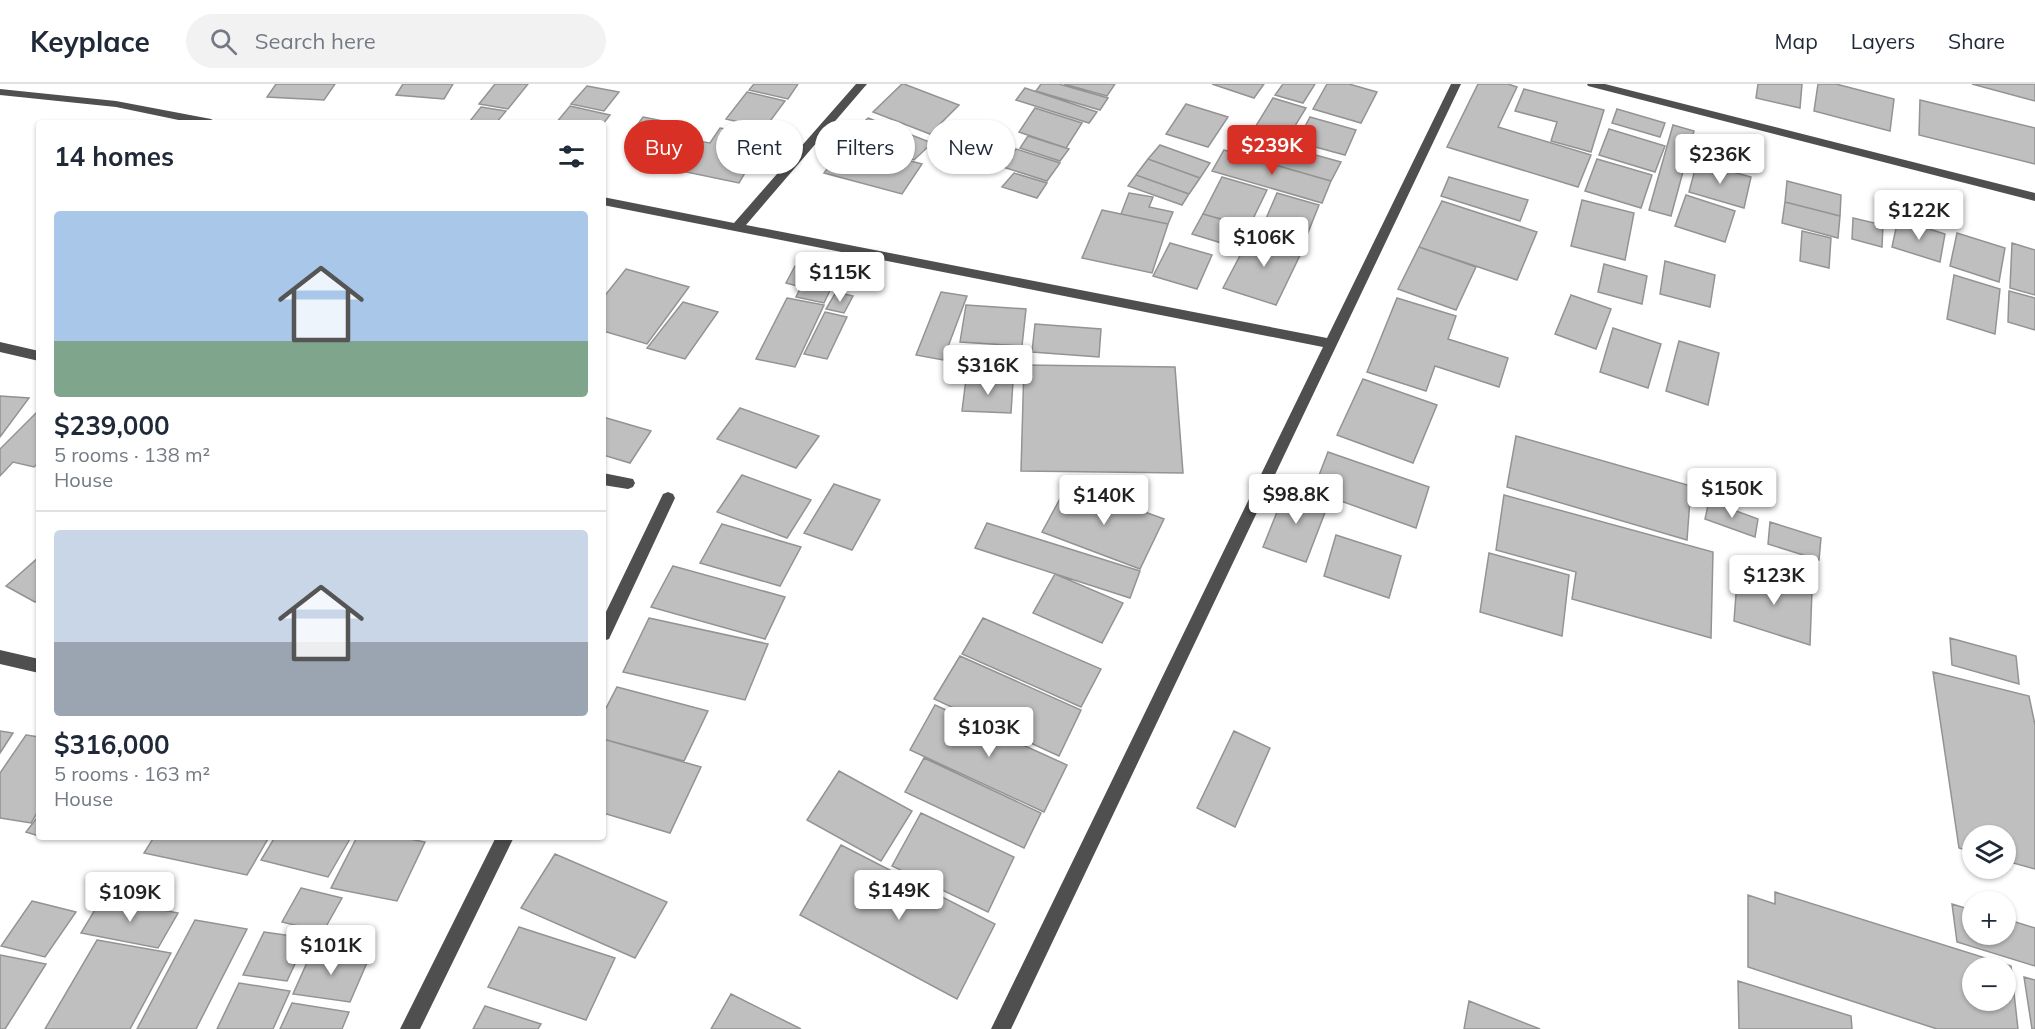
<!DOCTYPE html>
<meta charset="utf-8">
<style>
:root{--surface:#fff;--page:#f2f2f3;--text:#1f2937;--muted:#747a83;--line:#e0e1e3;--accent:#d93025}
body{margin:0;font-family:Mulish,sans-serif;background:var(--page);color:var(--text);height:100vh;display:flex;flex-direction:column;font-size:22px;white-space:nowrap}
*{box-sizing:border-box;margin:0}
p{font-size:20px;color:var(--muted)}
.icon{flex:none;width:33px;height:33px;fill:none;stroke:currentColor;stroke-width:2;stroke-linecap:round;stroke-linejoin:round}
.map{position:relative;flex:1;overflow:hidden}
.sheet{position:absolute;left:36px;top:36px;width:570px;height:720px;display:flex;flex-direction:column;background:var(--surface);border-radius:6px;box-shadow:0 2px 4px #0004}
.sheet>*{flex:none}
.guide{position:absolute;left:624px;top:36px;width:570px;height:54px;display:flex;gap:12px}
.fabs{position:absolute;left:1962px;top:741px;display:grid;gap:12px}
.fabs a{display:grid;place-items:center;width:54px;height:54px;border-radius:50%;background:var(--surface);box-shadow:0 2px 4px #0004;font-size:30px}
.price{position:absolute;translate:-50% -51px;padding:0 14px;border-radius:6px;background:#fff;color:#222;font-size:20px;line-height:39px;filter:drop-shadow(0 2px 3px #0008)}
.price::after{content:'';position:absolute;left:50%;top:36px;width:18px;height:14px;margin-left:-9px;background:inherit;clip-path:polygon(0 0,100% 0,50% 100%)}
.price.active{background:var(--accent);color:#fff}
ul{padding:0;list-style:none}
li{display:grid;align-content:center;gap:12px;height:318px;padding:0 18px}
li+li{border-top:2px solid var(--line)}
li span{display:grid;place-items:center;height:186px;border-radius:6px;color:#555}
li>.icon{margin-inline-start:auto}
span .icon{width:108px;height:108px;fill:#fffc;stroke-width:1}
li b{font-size:26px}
h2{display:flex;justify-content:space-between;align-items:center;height:72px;padding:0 18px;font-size:26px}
.tag{padding:0 21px;border-radius:27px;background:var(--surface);box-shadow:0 2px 4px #0004;font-size:21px;line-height:54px}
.tag.active{background:var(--accent);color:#fff}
header{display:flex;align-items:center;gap:36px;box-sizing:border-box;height:84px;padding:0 30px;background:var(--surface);border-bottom:2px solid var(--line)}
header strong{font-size:28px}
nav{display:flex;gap:33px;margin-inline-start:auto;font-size:21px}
.search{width:420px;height:54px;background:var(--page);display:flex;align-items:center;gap:15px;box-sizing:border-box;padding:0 21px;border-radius:33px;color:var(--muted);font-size:22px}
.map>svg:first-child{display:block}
.building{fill:#bfbfbf;stroke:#939393;stroke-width:1.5;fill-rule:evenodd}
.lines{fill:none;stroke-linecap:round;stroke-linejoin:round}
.minor{fill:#4f4f4f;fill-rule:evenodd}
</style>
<header>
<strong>Keyplace</strong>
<div class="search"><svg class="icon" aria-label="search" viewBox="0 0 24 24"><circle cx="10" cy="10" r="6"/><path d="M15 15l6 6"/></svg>Search here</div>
<nav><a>Map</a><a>Layers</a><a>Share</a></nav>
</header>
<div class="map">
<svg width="2035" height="945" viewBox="0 0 2035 945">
<rect width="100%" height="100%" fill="#fff"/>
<path class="building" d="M276,0H335L324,16L267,13Z
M403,0H453L444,15L396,11Z
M495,0H528L508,25L479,20Z
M754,0H798L788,15L749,6Z
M902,0H904L959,21L930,50L873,28Z
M1041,0H1059L1108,14L1100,26L1036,7Z
M1064,0H1115L1107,12Z
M1212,0H1264L1254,14Z
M1283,0H1315L1303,19L1275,11Z
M1327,0H1349L1377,8L1361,39L1313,25Z
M1478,0H1508L1517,3L1498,43L1591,71L1578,103L1447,63Z
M1758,0H1802L1800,24L1756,14Z
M1818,0H1836L1894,15L1890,47L1814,27Z
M1972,0H2035V17Z
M587,2L619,8L604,27L571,20Z
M1025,4L1097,28L1089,39L1016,16Z
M1524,5L1604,26L1591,68L1551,57L1557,38L1515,27Z
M747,8L785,17L765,44L726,35Z
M1273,14L1306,24L1287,55L1254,45Z
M1920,16L2035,44V80L1919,51Z
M1186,20L1228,33L1208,63L1166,50Z
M570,22L610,31L603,40L556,39Z
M481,23L506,27L496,39L470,37Z
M1035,24L1082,39L1066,64L1019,48Z
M1617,25L1665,39L1660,53L1612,39Z
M643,33L688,42L676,60L630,51Z
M1310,33L1356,46L1345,71L1297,58Z
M868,34L932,59L914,76L850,51Z
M1673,41L1694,47L1671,132L1649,126Z
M720,44L752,50L740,69L755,72L739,99L672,85L692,56L710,59Z
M1609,45L1665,62L1655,88L1599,71Z
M1028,52L1069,65L1060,77L1020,64Z
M1268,58L1341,78L1331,97L1258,76Z
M845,60L922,80L902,110L824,89Z
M1160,61L1210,79L1200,94L1148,75Z
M1016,65L1060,79L1047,97L1003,83Z
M1224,66L1258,76L1331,97L1322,119L1212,87Z
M1148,75L1200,94L1189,110L1136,91Z
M1597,75L1652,91L1641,124L1585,107Z
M1697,78L1751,93L1744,124L1689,108Z
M1014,89L1047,99L1037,114L1002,103Z
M1136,91L1189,110L1182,121L1128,102Z
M1222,93L1267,106L1249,143L1203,130Z
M1449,93L1528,116L1520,137L1441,112Z
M1787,97L1841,111L1840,132L1785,118Z
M1129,109L1153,113L1149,123L1173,128L1168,140L1121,130Z
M1277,109L1319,121L1305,156L1262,144Z
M1686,111L1735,127L1725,158L1675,142Z
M1582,116L1634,129L1625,176L1571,162Z
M1442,117L1537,148L1517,196L1419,163Z
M1785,118L1840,132L1838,154L1782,139Z
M1102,126L1168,140L1152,189L1082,174Z
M1203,130L1249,143L1238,164L1192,150Z
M1853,134L1883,141L1882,163L1852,155Z
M1898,135L1945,150L1940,178L1892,163Z
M1253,147L1304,163L1276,221L1223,204Z
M1802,147L1831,154L1829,184L1800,177Z
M1957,149L2005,164L1999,198L1950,182Z
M1170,159L1212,171L1197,205L1153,192Z
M2012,159L2035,166V211L2010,204Z
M1419,163L1476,183L1456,226L1398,205Z
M1665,177L1715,191L1710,223L1660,210Z
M1604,180L1647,192L1642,220L1598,208Z
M795,182L813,186L811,189L836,194L824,219L796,213L801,203L786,199Z
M626,185L689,203L647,260L603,247V214Z
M1954,191L2000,205L1995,250L1947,235Z
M2009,207L2035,214V246L2008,238Z
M836,208L853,212L844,229L826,225Z
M941,208L967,212L943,276L916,271Z
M1571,211L1611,225L1596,265L1555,250Z
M787,214L824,221L795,283L756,275Z
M1397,214L1456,232L1448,255L1508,274L1499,303L1435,282L1426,307L1367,288Z
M683,218L718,228L685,275L647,264Z
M966,221L1026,225L1022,262L960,258Z
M825,228L847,233L827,275L804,270Z
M1035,240L1101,245L1099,273L1032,268Z
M1613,244L1661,260L1648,304L1600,288Z
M1679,257L1719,269L1708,321L1666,307Z
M969,264L1016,266L1013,297L966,295Z
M1024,281L1175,283L1183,389L1021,387Z
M966,295L1013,297L1011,329L962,327Z
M1363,295L1437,321L1413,379L1337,351Z
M0,312L29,314L0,353Z
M740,324L819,352L796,384L717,355Z
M39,326V378L34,383L13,378L0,392V365Z
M603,333L651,347L630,379L603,371Z
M1516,352L1691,402L1687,456L1507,403Z
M1328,368L1429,403L1416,444L1313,407Z
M742,391L811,416L787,454L717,428Z
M834,400L880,416L852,466L804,449Z
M1068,400L1164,435L1140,485L1042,448Z
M1287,403L1329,418L1306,478L1263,463Z
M1504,411L1713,468L1711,554L1572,515L1576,488L1496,466Z
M1709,417L1758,435L1755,453L1705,435Z
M1770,438L1821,454L1819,476L1768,460Z
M987,439L1140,487L1130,514L975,464Z
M722,440L801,463L780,502L700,479Z
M1336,451L1401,472L1389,514L1324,492Z
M1489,469L1569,491L1562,552L1480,528Z
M39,473V515L35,518L6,502Z
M673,482L785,513L765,555L651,523Z
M1738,484L1812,506L1810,561L1734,537Z
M1055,490L1123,519L1102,559L1033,529Z
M649,534L768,560L745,616L623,588Z
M983,534L1101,585L1081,623L962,570Z
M1950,554L2016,572L2019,600L1952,581Z
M960,572L1081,626L1059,672L934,615Z
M1933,588L2029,612L2035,641V785L2006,777V752H1972V768L1959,764Z
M617,603L708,627L684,677L603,655V630Z
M935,621L1067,681L1044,728L910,666Z
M0,647L13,649L0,669Z
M1234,647L1270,664L1235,743L1197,724Z
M26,651L39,653V726L31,739L0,734V689Z
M603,655L701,683L670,749L603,729Z
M924,674L1041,729L1024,764L905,708Z
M839,687L912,727L881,777L807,736Z
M921,729L1014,773L988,828L892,782Z
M39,731V752L26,748Z
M154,753H269L247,791L144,769Z
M275,753H351L328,793L261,776Z
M357,753H399L425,758L397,817L331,804Z
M841,761L995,840L957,915L800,831Z
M555,770L667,818L635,874L521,824Z
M301,804L342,814L323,848L282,838Z
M1775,808L2011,882L2018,945H1937L1748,883V811L1775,820ZM1972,884H2006V916H1972Z
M102,814L178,829L158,864L81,849Z
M32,817L76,828L45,873L1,862Z
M1952,820L1972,826V850H2006V835L2035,844V882L1957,858Z
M195,836L247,845L196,945H137Z
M519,843L615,874L586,936L488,903Z
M264,848L307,854L287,897L243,891Z
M97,856L171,869L130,945H45Z
M313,865L369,874L350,918L293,910Z
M0,871L46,880L5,945H0Z
M2024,893L2035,896V945H2032Z
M1738,897L1851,932L1852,945H1739Z
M239,899L290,907L273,945H217Z
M731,910L801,945H711Z
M1469,917L1540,945H1464Z
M292,919L349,928L342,945H280Z
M485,922L541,940L538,945H473Z"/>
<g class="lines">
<path class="minor" d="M856,0H867L746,141L1327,254L1451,0H1461L1011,945H991L1323,263L603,121V113L734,139Z
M1587,0H1605L2035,109V117L1588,2Z
M0,5L116,17L211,35L217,39H193L116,23L0,11Z
M0,258L39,267V277L0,268Z
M603,389L633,395L635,399L633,403L628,405L603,401Z
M668,408L673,410L675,414L609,555L603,557V534L663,410Z
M0,566L39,575V589L0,580Z
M496,753H514L420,945H400Z"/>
</g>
</svg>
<div class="fabs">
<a><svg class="icon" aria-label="layers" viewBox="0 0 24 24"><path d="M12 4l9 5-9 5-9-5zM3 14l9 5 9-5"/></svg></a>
<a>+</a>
<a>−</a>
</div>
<b class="price active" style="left:1272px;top:92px">$239K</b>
<b class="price" style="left:1720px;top:101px">$236K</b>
<b class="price" style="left:1919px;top:157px">$122K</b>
<b class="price" style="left:1264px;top:184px">$106K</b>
<b class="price" style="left:840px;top:219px">$115K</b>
<b class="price" style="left:988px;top:312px">$316K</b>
<b class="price" style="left:1732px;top:435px">$150K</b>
<b class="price" style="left:1296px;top:441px">$98.8K</b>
<b class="price" style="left:1104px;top:442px">$140K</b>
<b class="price" style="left:1774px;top:522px">$123K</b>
<b class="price" style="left:989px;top:674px">$103K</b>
<b class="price" style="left:899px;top:837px">$149K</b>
<b class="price" style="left:130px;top:839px">$109K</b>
<b class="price" style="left:331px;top:892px">$101K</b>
<div class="guide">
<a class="tag active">Buy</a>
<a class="tag">Rent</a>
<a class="tag">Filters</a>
<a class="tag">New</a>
</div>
<section class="sheet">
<h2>14 homes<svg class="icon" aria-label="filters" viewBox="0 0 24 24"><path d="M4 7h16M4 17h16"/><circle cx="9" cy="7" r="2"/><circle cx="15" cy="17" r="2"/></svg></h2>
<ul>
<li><span style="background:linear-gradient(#a9c7e8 70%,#7fa58c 0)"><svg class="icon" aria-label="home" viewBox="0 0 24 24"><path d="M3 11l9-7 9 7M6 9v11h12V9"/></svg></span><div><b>$239,000</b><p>5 rooms · 138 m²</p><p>House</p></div></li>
<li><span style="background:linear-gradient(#c9d6e8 60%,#9aa5b1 0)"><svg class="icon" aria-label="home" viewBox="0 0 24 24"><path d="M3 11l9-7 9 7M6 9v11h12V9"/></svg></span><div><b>$316,000</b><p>5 rooms · 163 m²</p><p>House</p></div></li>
</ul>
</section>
</div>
